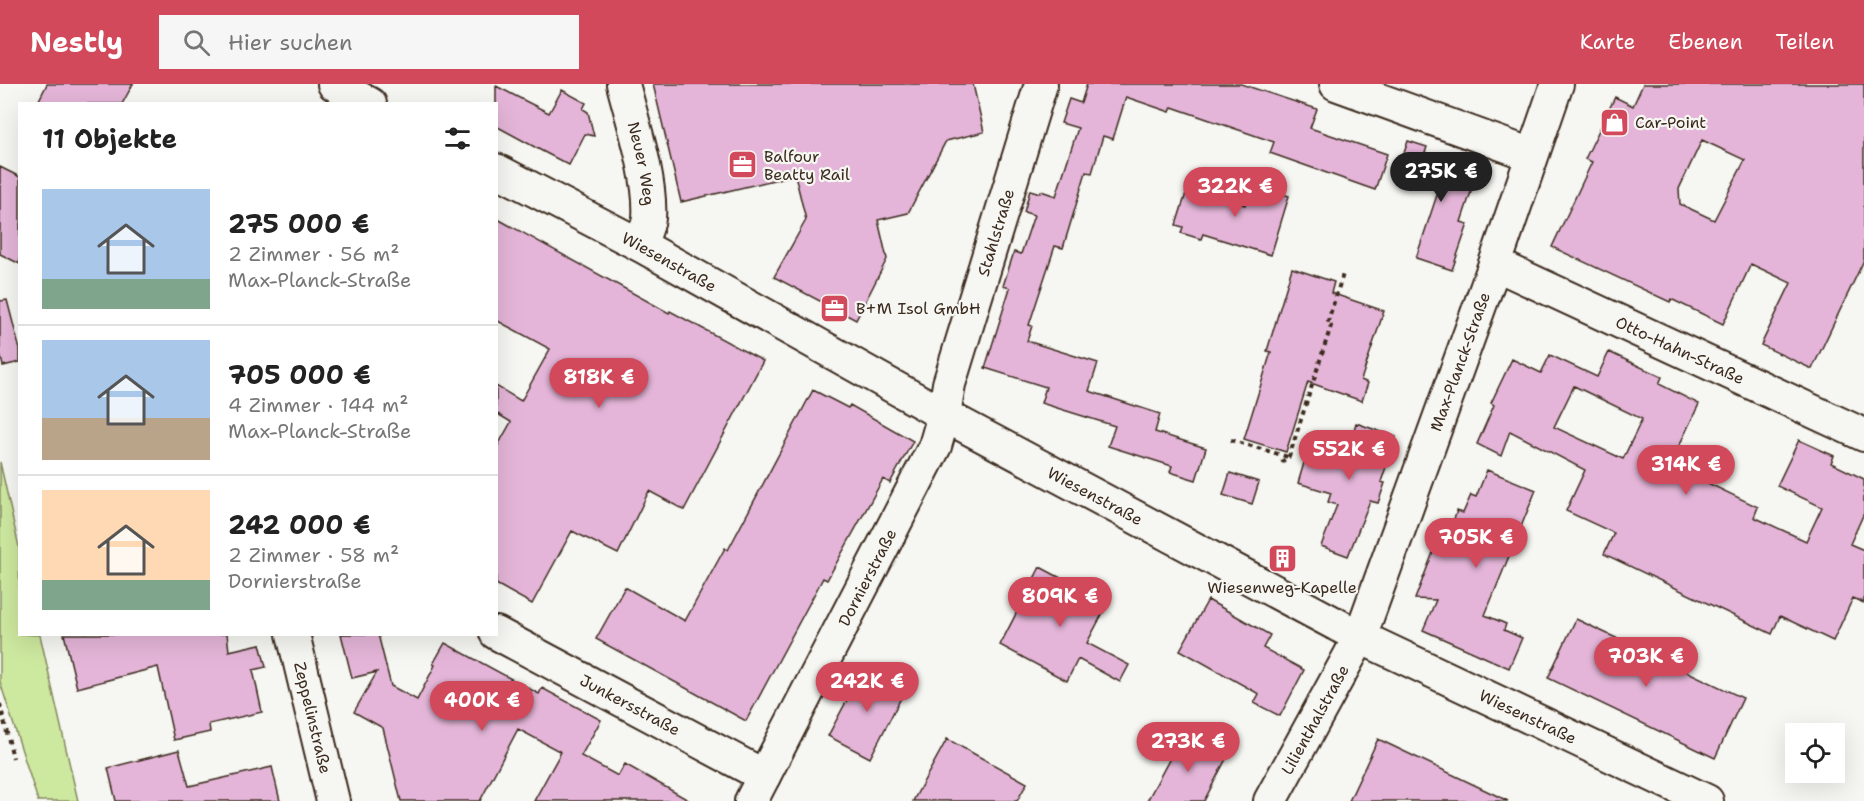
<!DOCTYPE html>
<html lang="de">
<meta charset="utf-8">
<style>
:root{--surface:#fff;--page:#f6f6f6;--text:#222;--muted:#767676;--line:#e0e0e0;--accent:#d1495b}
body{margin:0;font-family:"Shantell Sans",sans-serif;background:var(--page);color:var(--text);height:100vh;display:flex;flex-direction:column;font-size:22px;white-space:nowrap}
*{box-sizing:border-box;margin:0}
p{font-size:20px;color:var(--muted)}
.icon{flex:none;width:33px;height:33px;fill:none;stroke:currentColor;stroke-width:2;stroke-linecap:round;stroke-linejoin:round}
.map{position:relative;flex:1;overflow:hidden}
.side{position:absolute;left:18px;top:18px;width:480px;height:534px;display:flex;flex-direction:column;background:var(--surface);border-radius:0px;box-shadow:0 6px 24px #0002}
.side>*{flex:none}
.fabs{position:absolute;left:1785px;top:639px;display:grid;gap:12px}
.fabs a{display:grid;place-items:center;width:60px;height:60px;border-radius:0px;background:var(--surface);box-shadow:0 6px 24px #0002;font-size:30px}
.price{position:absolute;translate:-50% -51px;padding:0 14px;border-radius:21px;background:var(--accent);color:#fff;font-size:20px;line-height:39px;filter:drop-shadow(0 2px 3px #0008)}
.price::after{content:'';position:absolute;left:50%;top:36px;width:18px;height:14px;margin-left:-9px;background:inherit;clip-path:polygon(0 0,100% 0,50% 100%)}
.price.current{background:#222;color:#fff}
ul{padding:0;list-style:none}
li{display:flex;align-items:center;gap:18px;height:150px;padding:0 24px}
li+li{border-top:2px solid var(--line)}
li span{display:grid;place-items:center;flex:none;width:168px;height:120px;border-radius:0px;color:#555}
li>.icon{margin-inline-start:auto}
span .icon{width:72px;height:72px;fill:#fffc;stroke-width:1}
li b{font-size:26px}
h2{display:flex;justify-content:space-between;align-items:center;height:72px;padding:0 24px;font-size:26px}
header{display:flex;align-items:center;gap:36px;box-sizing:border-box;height:84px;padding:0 30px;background:var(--accent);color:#fff}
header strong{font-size:28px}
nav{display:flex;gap:33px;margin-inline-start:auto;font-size:21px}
.search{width:420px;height:54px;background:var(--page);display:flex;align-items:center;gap:15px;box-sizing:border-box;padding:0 21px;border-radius:0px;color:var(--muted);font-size:22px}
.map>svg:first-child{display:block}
.green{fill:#cde89f;stroke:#84895e;stroke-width:1.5}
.building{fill:#e4b5d8;stroke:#3b2a1e;stroke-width:1.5;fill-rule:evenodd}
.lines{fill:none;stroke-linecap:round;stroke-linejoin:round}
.minor-casing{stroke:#3b2a1e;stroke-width:36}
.path{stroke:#3b2a1e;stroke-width:4;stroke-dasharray:4.5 4.5;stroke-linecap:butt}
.minor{stroke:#f6f6f2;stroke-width:32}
.labels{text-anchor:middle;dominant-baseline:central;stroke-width:4.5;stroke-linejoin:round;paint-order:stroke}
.poi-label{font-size:16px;fill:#3b2a1e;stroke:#f6f6f2;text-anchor:start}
.street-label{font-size:16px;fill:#3b2a1e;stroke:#f6f6f2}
</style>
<header>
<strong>Nestly</strong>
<div class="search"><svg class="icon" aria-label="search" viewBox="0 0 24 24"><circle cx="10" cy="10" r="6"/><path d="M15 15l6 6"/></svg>Hier suchen</div>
<nav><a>Karte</a><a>Ebenen</a><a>Teilen</a></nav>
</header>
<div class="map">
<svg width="1864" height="717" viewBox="0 0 1864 717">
<rect width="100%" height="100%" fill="#f6f6f2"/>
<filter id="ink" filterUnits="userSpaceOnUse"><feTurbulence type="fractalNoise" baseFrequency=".0167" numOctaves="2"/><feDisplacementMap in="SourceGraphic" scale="12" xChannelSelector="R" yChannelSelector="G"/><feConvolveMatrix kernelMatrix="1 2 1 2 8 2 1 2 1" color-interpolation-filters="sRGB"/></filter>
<g filter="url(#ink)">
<path class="green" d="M0,378L19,463L20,550L40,551L78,717H38L0,598Z"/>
<path class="building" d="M47,0H133L122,20H37Z
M653,0H973L984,48L946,57L908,129L878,136L887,175L856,236L774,193L806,136L795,91L681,118Z
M1087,0H1241L1317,25L1310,44L1387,70L1375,106L1270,69L1274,58L1172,23L1170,28L1126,13L1113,55L1103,52L1092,89L1086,88L1063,164L1055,162L1029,241L1032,242L1027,257L1098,279L1089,307L1160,330L1155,348L1206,364L1196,396L1170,388L1172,382L1108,362L1115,342L1041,319L1046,303L985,284L1010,204L1003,202L1014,168L1021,170L1034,131L1024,128L1030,106L1040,109L1041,107L1056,112L1078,44L1061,39L1069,15L1081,19Z
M1643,0H1864V176L1812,285L1761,261L1791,199L1751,180L1723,240L1671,215L1670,218L1552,163L1592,78L1585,75L1615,13L1633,22ZM1702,56L1745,76L1714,136L1680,120L1679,105Z
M496,2L549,29L562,6L586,19L583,25L588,28L594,52L585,50L569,81L542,67L496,42Z
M1408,57L1427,63L1425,69L1478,87L1461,138L1468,140L1452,186L1416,174L1439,105L1397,90Z
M0,83L20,93V180L0,170Z
M1251,100L1289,112L1271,171L1203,150L1201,155L1181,149L1183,143L1176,141L1188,103L1245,121Z
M496,134L669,229L670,227L763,277L684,426L649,407L618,470L572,447L532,520L496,500V365L511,338L496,329V302L521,317L550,265L496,236Z
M1292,184L1334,198L1331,209L1384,227L1361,296L1368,299L1362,317L1308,298L1286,368L1244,355L1271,268L1267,267Z
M7,216L20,266V278L3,282L0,269V217Z
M1609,268L1662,293L1659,300L1699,320L1670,381L1758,423L1754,433L1806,457L1822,423L1777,402L1799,356L1834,372L1831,379L1864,395V429L1850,460L1864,466V519L1853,514L1833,557L1780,532L1772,550L1604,470L1614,449L1566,427L1585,386L1510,347L1501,372L1477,360L1494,321L1491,319L1512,275L1541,289L1550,271L1597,293ZM1574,302L1642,335L1623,375L1554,343Z
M813,306L848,324L850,321L913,357L890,399L883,395L827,496L823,494L746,637L596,555L625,503L685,537L725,464L728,466Z
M1356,339L1396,353L1381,398L1385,399L1378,419L1370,417L1348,472L1321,462L1337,421L1328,418L1331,409L1298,399L1310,359L1344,370L1347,359L1350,360Z
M1487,386L1536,406L1485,531L1506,540L1504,546L1522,554L1509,584L1423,546L1436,516L1415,515L1444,440L1451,443L1457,427L1463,429L1471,411L1476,413Z
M1230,389L1259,398L1252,420L1223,411Z
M1040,483L1108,519L1087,559L1129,581L1120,598L1078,575L1067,597L1000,561Z
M1208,516L1270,551L1263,564L1304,586L1280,632L1254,619L1259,610L1180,566Z
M1576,535L1743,614L1715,674L1548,594Z
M64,550H227L229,567L260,560L266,583L253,586L262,628L209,640L210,648L174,656L158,583L77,604Z
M341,550H378L391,602L417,616L435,581L433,580L445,559L539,610L542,604L601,636L581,672L618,692L625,680L690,717H534L561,668L518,645L480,717H401L383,644L354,628L377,588L352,594Z
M864,584L905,606L870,674L828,652Z
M1183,650L1227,673L1204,717H1147Z
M947,655L1027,699L1017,717H913Z
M1378,655L1508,717H1349Z
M179,666L189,702L272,683L280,717H116L108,684Z"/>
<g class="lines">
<defs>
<g id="minor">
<path d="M334,0L370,20"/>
<path id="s1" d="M623,0C633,39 652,96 649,134C648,143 643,153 640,161"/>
<path d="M1336,0L1532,71"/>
<path id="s2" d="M496,86L640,161L944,331L1360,553L1707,717"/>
<path id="s3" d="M1495,180L1864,351"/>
<path id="s4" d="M496,549L764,692"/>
<path id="s5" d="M293,550L333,717"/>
<path id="s6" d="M751,717L935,362L944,331L949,300L1041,0"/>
<path id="s7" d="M1270,717L1360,553L1495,180L1557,0"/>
</g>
</defs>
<use href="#minor" class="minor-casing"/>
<path class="path" d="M1231,356L1288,373
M1281,378L1289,373L1331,242L1327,240L1343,190
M0,620L13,674"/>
<use href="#minor" class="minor"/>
</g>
</g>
<defs>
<symbol id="shop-square" viewBox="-11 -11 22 22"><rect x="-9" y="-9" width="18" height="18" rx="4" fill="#d1495b" stroke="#f6f6f2"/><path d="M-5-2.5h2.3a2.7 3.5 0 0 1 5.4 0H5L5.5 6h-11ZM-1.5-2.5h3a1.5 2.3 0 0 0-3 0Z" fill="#fff"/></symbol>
<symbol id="office-square" viewBox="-11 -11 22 22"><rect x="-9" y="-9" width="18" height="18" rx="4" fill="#d1495b" stroke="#f6f6f2"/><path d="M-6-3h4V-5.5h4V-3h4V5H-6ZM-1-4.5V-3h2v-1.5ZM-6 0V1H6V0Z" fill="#fff"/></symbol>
<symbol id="building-square" viewBox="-11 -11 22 22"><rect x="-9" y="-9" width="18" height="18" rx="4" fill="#d1495b" stroke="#f6f6f2"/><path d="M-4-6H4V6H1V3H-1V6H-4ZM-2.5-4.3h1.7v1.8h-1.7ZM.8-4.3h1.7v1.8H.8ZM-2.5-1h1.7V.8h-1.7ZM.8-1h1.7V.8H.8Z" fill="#fff"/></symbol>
</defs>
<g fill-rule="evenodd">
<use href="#shop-square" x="1598" y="22" width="33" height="33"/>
<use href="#office-square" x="726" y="64" width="33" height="33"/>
<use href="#office-square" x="818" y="208" width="33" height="33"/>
<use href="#building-square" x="1266" y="458" width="33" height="33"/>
</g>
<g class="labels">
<g class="poi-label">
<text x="1635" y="38">Car-Point</text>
<text x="764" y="72">Balfour<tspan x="764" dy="18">Beatty Rail</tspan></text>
<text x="856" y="224">B+M Isol GmbH</text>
<text x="1282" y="503" text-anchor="middle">Wiesenweg-Kapelle</text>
</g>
<g class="street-label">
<text stroke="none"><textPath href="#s1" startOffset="82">Neuer Weg</textPath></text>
<text stroke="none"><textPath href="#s6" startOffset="622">Stahlstraße</textPath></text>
<text stroke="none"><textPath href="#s2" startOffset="196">Wiesenstraße</textPath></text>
<text stroke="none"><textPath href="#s3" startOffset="204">Otto-Hahn-Straße</textPath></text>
<text stroke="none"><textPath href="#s7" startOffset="480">Max-Planck-Straße</textPath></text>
<text stroke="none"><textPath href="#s2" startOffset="682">Wiesenstraße</textPath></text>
<text stroke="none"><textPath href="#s6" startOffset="252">Dornierstraße</textPath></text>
<text stroke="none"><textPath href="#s4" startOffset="152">Junkersstraße</textPath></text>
<text stroke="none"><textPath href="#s2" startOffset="1168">Wiesenstraße</textPath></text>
<text stroke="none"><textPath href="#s5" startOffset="86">Zeppelinstraße</textPath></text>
<text stroke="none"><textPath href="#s7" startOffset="93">Lilienthalstraße</textPath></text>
</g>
</g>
</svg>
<div class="fabs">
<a><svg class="icon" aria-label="locate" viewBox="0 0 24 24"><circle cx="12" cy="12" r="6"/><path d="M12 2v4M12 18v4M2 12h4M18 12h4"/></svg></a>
</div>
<b class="price current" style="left:1441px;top:119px">275K €</b>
<b class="price" style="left:1235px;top:134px">322K €</b>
<b class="price" style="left:599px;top:325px">818K €</b>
<b class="price" style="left:1349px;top:397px">552K €</b>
<b class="price" style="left:1686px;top:412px">314K €</b>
<b class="price" style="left:1476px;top:485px">705K €</b>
<b class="price" style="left:1060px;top:544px">809K €</b>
<b class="price" style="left:1646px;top:604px">703K €</b>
<b class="price" style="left:867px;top:629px">242K €</b>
<b class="price" style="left:482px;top:648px">400K €</b>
<b class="price" style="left:1188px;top:689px">273K €</b>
<section class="side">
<h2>11 Objekte<svg class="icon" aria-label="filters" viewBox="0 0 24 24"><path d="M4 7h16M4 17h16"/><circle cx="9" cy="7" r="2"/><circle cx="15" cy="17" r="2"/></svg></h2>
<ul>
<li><span style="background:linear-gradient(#a9c7e8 75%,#7fa58c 0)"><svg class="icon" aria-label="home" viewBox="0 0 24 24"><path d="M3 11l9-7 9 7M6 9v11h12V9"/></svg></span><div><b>275 000 €</b><p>2 Zimmer · 56 m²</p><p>Max-Planck-Straße</p></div></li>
<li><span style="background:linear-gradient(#a9c7e8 65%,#b9a48a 0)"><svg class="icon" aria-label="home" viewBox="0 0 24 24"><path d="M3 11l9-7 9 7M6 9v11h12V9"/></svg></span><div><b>705 000 €</b><p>4 Zimmer · 144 m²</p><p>Max-Planck-Straße</p></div></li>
<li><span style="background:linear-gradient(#ffd9b3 75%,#7fa58c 0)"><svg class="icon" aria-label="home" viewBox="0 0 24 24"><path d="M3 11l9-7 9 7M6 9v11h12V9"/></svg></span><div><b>242 000 €</b><p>2 Zimmer · 58 m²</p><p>Dornierstraße</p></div></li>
</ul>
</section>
</div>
